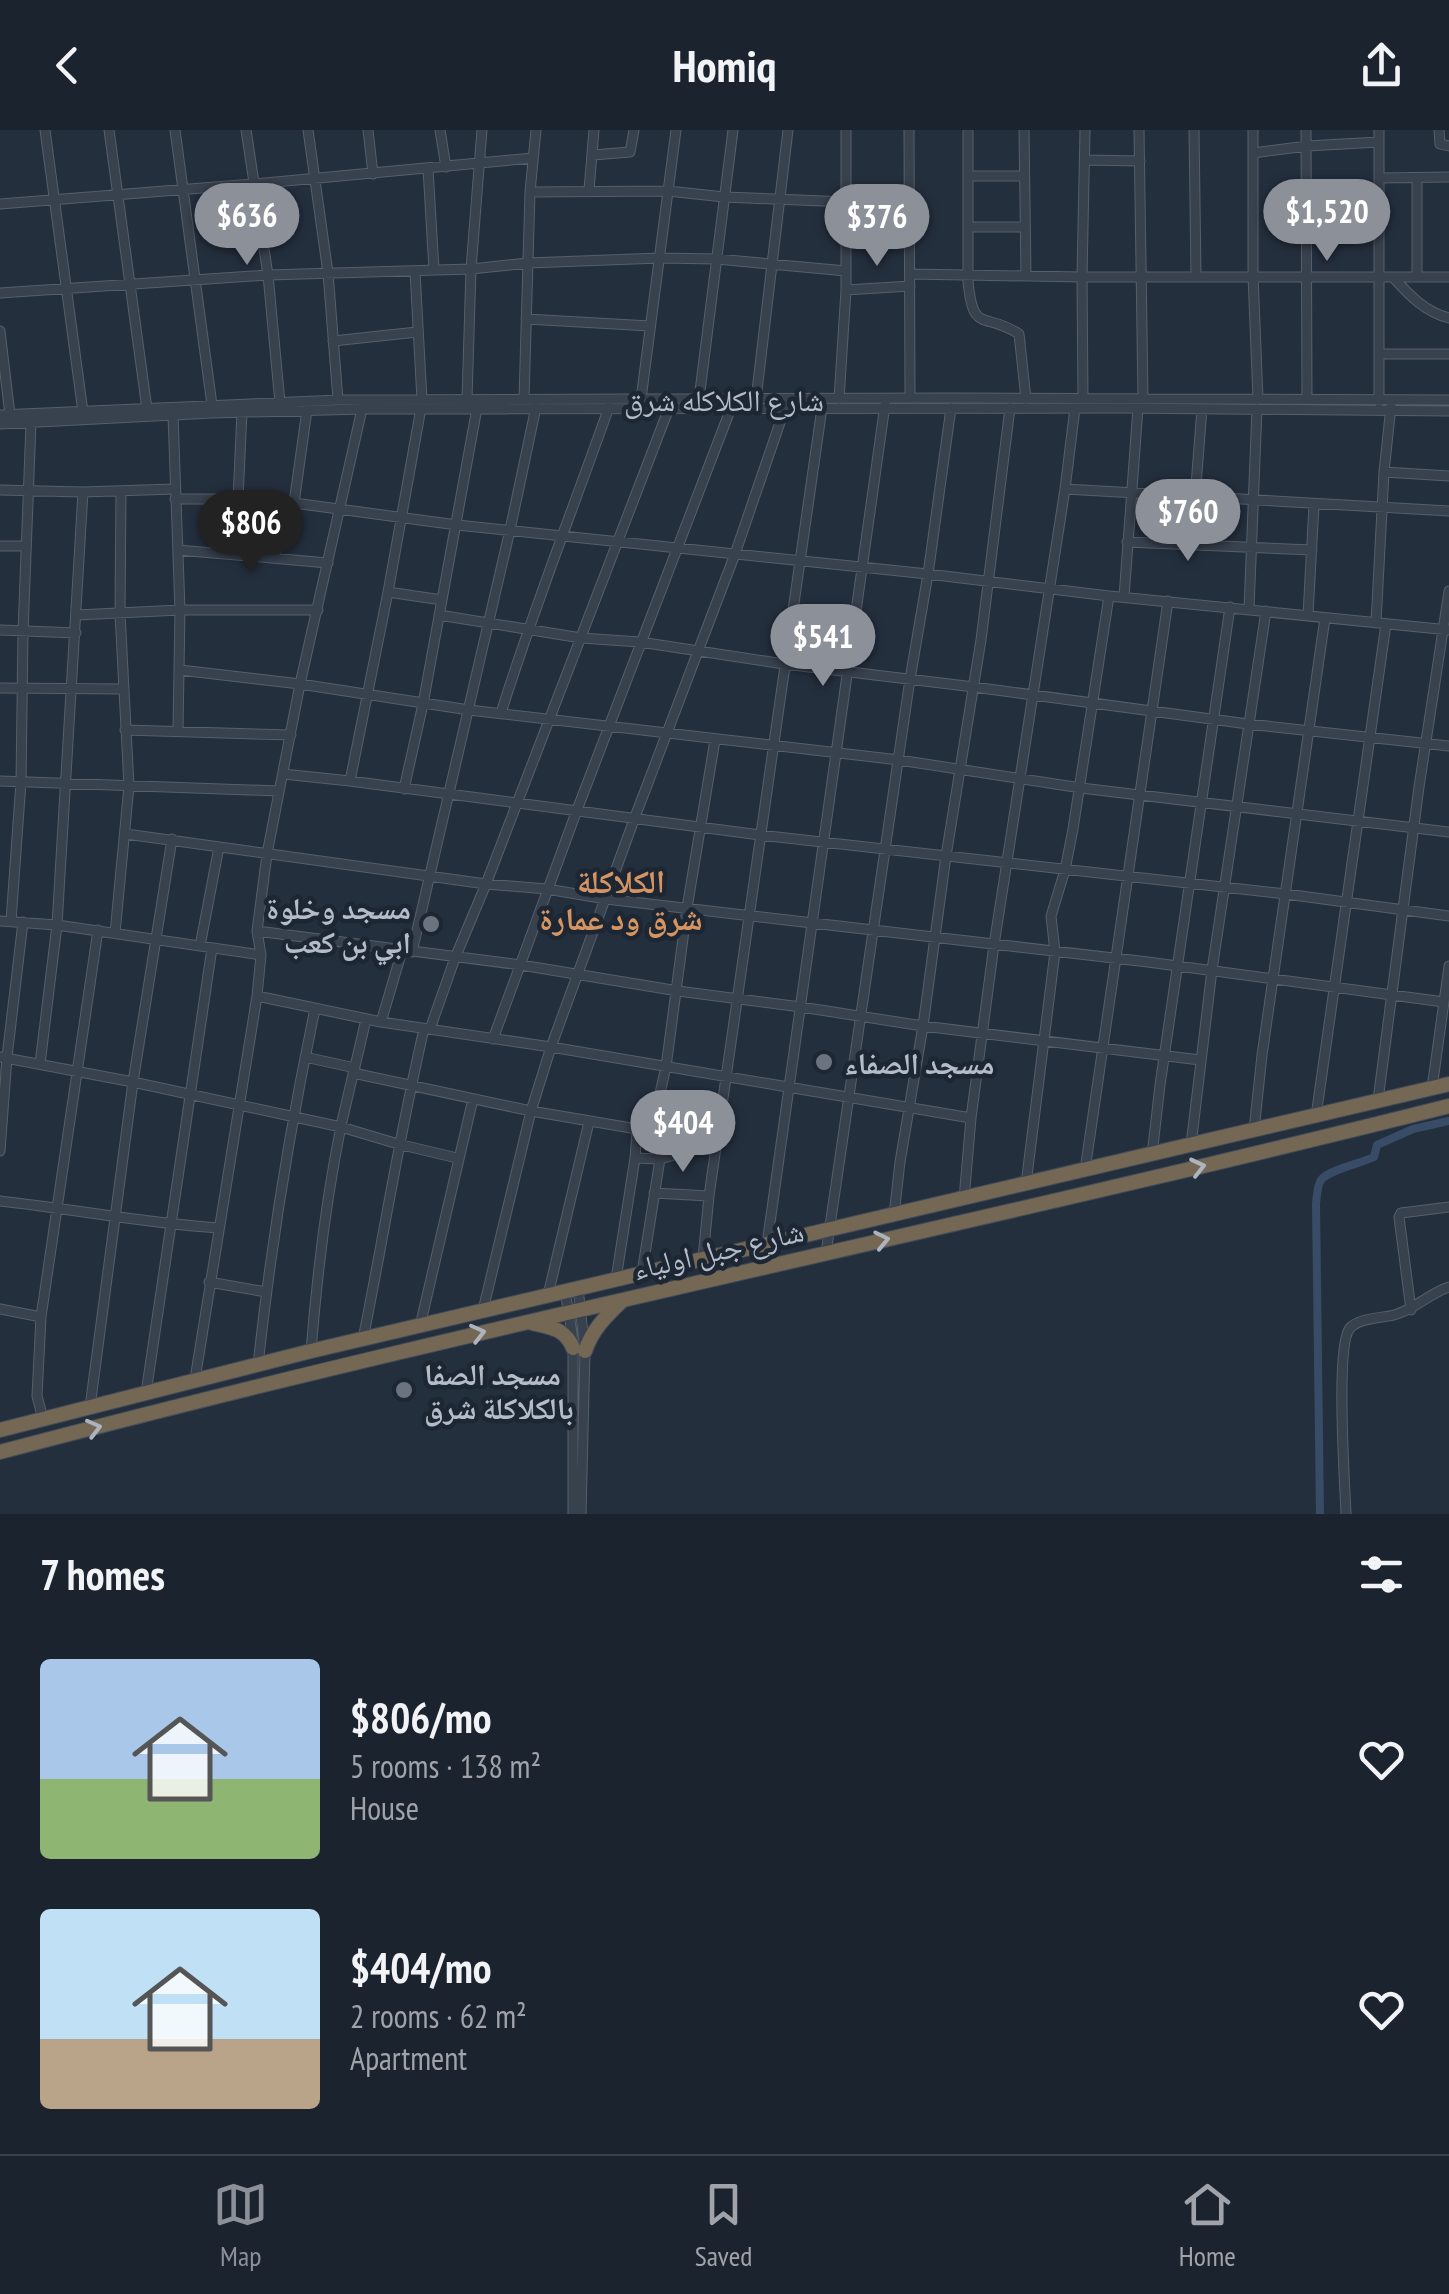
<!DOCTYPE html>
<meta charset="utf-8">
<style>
:root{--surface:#1b232e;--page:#282f3a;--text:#f1f3f6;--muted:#a0a4aa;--line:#39404a;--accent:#8c9099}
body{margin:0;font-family:"PT Sans Narrow","Noto Naskh Arabic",sans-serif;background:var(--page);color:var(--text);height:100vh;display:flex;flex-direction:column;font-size:38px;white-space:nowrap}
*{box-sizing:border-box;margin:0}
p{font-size:32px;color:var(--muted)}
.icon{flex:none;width:55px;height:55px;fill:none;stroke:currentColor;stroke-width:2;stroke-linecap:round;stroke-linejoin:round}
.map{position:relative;height:1384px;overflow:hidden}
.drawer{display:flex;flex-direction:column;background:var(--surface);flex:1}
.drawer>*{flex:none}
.price{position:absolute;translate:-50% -85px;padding:0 22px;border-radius:35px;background:var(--accent);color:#fff;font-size:32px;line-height:65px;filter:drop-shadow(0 2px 5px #0008)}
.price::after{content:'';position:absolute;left:50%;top:60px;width:30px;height:22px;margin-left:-15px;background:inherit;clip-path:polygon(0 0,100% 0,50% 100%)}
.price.active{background:#222;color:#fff}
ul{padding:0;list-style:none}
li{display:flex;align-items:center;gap:30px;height:250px;padding:0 40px}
li span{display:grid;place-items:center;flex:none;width:280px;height:200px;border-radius:10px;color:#555}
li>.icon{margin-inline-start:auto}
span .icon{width:120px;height:120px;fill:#fffc;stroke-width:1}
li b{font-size:42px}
h2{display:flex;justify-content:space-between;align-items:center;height:120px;padding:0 40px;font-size:42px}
header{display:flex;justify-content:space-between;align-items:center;height:130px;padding:0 40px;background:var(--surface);font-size:45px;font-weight:700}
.tab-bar{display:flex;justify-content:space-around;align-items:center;height:140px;border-top:2px solid var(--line);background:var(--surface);font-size:28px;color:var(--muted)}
.tab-bar a{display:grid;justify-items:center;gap:5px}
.tab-bar .active{color:var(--accent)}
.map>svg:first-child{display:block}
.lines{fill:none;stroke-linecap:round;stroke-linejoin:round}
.canal{stroke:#394c67;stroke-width:8}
.minor-casing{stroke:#565f6c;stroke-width:11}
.highway-casing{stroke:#434c59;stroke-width:16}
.minor{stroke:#38414e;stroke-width:9}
.highway{stroke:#746855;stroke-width:14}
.oneway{stroke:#aeb4bd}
.worship-dot{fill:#6b7280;stroke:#1d2633;stroke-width:4}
.labels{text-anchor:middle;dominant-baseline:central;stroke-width:9;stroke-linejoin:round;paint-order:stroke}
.street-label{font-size:30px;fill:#b4bcc9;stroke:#1d2633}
.poi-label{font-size:30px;font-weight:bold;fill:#b4bcc9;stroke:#1d2633;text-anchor:start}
.neighbourhood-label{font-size:32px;font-weight:bold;fill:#d59563;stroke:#1d2633}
</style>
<header><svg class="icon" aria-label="back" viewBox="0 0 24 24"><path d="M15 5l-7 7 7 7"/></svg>Homiq<svg class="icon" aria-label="share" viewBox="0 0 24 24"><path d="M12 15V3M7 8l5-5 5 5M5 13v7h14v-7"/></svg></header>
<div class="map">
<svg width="1449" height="1384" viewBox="0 0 1449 1384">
<rect width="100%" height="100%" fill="#242f3e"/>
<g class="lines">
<path class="canal" d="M1320,1384L1316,1074C1317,1066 1317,1056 1321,1050C1328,1040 1362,1033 1374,1027L1377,1015L1413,999L1449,991"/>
<defs>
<path id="minor" d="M45,0L83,282
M109,0L147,279
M175,0L212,275
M246,0L268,145L280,273
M308,0L328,143L338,270
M368,0L373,44
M440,0L446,37
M909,0L910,268
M968,0V151C973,205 984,181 1019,204L1026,269
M1024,0L1026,145
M1139,0L1143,268
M1194,0L1196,145
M1253,0V145L1258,269
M1306,0L1307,269
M1439,0L1440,14L1449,16
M1253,23L1307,16L1379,12
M593,25L630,22L634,0
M1085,30L1140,31
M428,39L434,140
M968,46H1023
M1379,48L1449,47
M589,60L594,0
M530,62L668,61L724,67L847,72
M0,74L253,54L533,28
M968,97H1024
M415,141L422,270
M910,144L1082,147H1449
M1393,147C1409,165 1425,182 1449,188
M1417,147V48
M846,160L910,156
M0,163L268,145L471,139L528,133L660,128L717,129L846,141
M526,189L650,196
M0,201L10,285
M333,211L417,202
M1379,224H1449
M467,269L471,139L482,0
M524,269L530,62L536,0
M641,269L676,0
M699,269L733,0
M756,269L788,0
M839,269L846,160V0
M1083,269L1082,147L1085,0
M1379,272V0
M0,285L338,270L954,268L1449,270
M173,285L180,480L178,600
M0,294L212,283L362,279L1120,278L1449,281
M1384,342L1449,346
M1065,359L1449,381
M0,360L83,362L175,359
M1195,368L1202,279
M175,369H238L294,373L457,395L928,444L1109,466L1449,500
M238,369L242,282
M294,373L307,280
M1127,412L1312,420
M0,416H26
M178,420L328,433
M275,428L280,371
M388,462L442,470
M1124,467L1138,278
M1249,479L1257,279
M77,485L180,480H318
M439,485L581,508L640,512L784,534L974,557L1248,594L1449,616
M1308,485L1314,375
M1376,493L1384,342L1391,276
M0,500L76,503
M180,540L300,554L469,580L899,630L1081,658L1449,702
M0,558L123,559
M501,583C533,480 573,379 609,277
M125,600L291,605
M283,644L350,651L760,705L1286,764L1449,786
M0,651L279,661
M350,651L388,462L421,278
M404,659L423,574L477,278
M126,704L486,754L547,759L606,769L1148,832L1444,872
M0,791L57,795L261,825
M11,791L21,652L23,502L31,293
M257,801L521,835L678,861L801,877L923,896L1200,930
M115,803L129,656L120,483L121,361
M200,816L219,717
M412,822L510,400L536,277
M257,866L381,892L551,917L971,988
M381,892L402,821
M430,899L455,828L486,754L669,278
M493,909L577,680L731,278
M0,927L133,952L341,997L398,1014L457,1028
M305,927L355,938
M40,934L57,795L83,362
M353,943L531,981L637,999
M1432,958L1449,836
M1378,970L1419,657L1449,461
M1316,986L1386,494
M1254,1000L1262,925L1325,488
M1191,1015L1212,840L1266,481
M0,1021L7,927L23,792
M1152,1025L1160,955L1230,477
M635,1028L660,1029L674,1025L687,1015L718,1009
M1085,1040L1168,471
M1026,1054L1055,822L1051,786L1065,740L1073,699L1109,466
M654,1063L709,1066
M964,1069L971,988L994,815L1065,359L1075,278
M0,1071C73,1079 144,1093 218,1098
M894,1085L900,1032L923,896L946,726L981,510L1010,278
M767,1114L885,275
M826,1123L910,549L928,444L951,278
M703,1128L709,1066L822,278
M642,1143L660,1029
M616,1149L635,1028L638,989L645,976L656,970L660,963L666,937L687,778L715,610
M209,1152L266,1162
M578,1158L585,1221L581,1384
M565,1161L572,1203L573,1227V1384
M548,1165L589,992
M0,1179L41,1187
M483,1180L531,981L551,917L635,687L735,424L785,278
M1411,1180L1399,1087L1401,1083L1449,1077
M420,1196L473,969
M363,1209C384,1105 400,1001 424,899
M311,1221C317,1145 326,1070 341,996C349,960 358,925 366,889
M258,1235C271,1115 290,997 315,879
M195,1249L257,866L261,825L257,801L267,724L300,554L362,279
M146,1263L212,818
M90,1277L133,952L172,709
M43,1289L37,1266L41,1187L98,800
M1346,1384C1345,1355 1335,1215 1350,1198C1359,1188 1382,1188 1394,1185C1416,1179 1428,1164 1449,1157"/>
<path id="highway" d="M532,1193C551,1198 565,1198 573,1218
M585,1221C592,1200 606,1186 622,1171
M0,1300L311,1221L1449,954
M0,1322C480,1195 967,1097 1449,976"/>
</defs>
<use href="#minor" class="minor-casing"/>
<use href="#highway" class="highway-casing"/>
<use href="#minor" class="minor"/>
<use href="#highway" class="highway"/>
</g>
<defs><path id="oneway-chevron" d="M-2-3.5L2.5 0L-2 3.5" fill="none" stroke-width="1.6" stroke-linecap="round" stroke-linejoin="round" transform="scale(2.5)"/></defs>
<g class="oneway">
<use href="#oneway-chevron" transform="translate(1198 1037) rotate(-13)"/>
<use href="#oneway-chevron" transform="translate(882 1110) rotate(-12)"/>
<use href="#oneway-chevron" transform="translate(478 1203) rotate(-14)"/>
<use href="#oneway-chevron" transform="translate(94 1298) rotate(-14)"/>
</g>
<g class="worship-dot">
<circle cx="431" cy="794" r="10"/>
<circle cx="824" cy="932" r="10"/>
<circle cx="404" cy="1260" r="10"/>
</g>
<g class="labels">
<g class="street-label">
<text x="724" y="269">شارع الكلاكله شرق</text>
<text transform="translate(718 1119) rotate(-13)">شارع جبل اولياء</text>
</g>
<g class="poi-label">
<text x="411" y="777" text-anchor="end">مسجد وخلوة<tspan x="411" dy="34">ابي بن كعب</tspan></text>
<text x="844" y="932">مسجد الصفاء</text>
<text x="424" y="1243">مسجد الصفا<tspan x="424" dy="34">بالكلاكلة شرق</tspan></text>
</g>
<g class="neighbourhood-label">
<text x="621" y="751">الكلاكلة<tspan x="621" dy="37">شرق ود عمارة</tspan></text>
</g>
</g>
</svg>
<b class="price" style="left:1327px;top:134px">$1,520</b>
<b class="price" style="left:247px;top:138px">$636</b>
<b class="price" style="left:877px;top:139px">$376</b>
<b class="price" style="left:1188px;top:434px">$760</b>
<b class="price active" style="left:251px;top:445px">$806</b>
<b class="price" style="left:823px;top:559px">$541</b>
<b class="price" style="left:683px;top:1045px">$404</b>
</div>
<section class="drawer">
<h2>7 homes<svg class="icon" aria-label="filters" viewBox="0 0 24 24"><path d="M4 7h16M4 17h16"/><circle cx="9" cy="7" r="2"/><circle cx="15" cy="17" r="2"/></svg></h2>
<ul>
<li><span style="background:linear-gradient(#a9c7e8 60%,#8fb573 0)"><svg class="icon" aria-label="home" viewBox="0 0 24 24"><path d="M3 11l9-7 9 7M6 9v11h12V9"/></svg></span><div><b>$806/mo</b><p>5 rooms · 138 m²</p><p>House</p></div><svg class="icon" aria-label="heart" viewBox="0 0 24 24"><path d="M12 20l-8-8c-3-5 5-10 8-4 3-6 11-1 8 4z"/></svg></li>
<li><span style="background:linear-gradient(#bfe0f5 65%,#b9a48a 0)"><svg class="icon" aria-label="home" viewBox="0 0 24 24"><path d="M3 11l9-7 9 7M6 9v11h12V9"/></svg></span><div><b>$404/mo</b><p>2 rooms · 62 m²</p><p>Apartment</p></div><svg class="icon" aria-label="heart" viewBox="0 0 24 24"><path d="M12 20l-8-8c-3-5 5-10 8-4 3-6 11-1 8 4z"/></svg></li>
</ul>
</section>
<nav class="tab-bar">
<a class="active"><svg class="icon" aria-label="map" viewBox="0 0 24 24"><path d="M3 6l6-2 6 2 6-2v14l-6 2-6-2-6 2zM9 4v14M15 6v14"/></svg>Map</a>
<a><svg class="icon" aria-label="saved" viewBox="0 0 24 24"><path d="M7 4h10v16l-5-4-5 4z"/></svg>Saved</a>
<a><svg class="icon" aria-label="home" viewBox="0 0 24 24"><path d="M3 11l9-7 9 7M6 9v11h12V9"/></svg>Home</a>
</nav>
